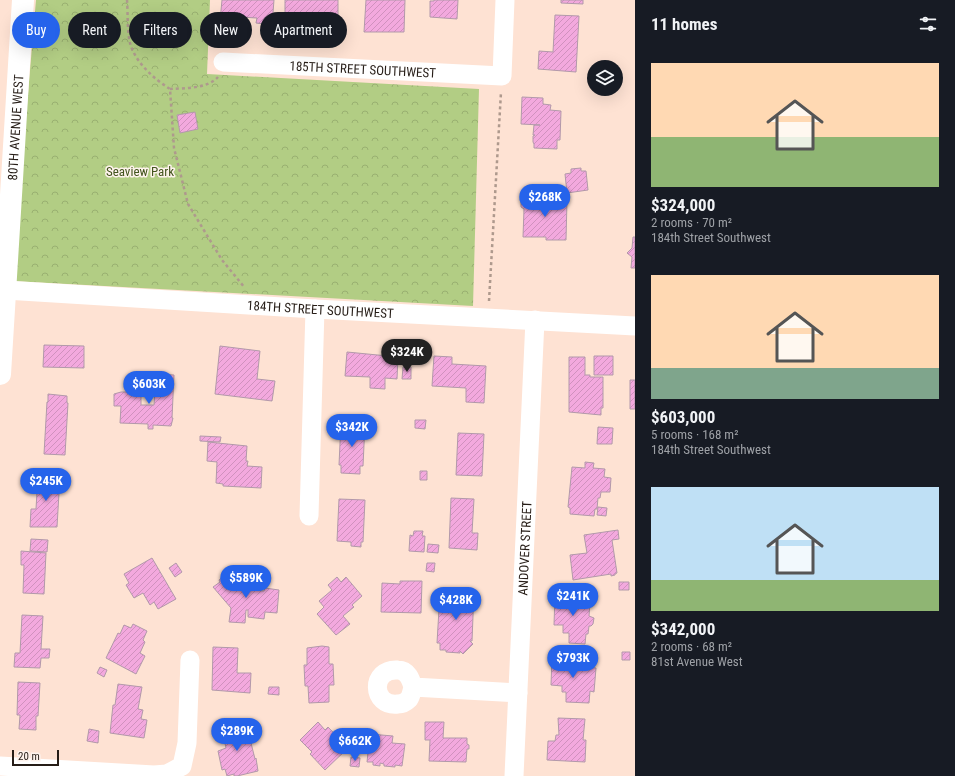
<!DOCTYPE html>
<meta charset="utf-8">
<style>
:root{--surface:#171b24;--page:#20242c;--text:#f1f3f6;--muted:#9ea1a6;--accent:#2563eb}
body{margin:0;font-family:"Roboto Condensed",sans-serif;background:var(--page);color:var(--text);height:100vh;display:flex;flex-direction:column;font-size:15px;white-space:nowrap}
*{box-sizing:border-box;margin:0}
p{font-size:13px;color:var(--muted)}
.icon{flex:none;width:22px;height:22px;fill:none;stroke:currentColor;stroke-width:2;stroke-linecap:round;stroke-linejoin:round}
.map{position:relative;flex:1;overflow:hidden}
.details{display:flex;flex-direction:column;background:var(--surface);width:320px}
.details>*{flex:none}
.top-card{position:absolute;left:12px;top:12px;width:380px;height:36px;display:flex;gap:8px}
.buttons{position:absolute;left:587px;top:60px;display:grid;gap:8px}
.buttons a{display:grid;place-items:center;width:36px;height:36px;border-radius:50%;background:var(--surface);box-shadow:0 4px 16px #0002;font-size:20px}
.scale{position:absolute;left:12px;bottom:10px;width:47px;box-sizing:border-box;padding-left:4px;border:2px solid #261d17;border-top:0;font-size:11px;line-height:14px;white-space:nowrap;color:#261d17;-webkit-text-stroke:3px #fef3ed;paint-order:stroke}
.price{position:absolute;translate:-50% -34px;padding:0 9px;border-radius:14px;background:var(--accent);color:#fff;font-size:13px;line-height:26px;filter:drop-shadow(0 1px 2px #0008)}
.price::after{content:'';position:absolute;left:50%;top:24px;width:12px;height:9px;margin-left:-6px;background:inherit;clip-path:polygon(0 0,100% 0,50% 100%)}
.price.active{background:#222;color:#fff}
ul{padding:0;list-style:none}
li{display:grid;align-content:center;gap:8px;height:212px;padding:0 16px}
li span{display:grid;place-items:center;height:124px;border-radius:0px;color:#555}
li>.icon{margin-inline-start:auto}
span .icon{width:72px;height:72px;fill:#fffc;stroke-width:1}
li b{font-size:17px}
h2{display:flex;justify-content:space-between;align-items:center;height:48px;padding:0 16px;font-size:17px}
.tag{padding:0 14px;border-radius:18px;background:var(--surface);box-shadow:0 4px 16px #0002;font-size:14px;line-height:36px}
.tag.active{background:var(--accent);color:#fff}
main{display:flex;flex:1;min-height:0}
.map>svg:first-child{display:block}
.park{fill:url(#park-crowns)}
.building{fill:url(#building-hatch);stroke:#b299aa}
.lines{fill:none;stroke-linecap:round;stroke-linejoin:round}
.path{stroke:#ae998d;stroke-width:2.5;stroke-dasharray:3 3;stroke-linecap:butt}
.street{stroke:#fff;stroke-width:19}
.secondary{stroke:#fff;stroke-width:22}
.labels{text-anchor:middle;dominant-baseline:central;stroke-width:3;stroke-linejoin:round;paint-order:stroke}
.street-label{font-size:13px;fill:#261d17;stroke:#fef3ed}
.park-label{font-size:13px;fill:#43551e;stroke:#fef3ed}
</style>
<main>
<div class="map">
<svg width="635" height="776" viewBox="0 0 635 776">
<defs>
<pattern id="park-crowns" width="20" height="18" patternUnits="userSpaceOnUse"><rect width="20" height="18" fill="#b2cd84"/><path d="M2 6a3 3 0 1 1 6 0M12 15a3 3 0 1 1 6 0" fill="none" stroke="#99b071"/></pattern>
<pattern id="building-hatch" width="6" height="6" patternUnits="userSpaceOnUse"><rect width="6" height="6" fill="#f3a9de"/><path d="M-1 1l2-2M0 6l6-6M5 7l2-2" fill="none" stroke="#d091be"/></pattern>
</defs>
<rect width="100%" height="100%" fill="#fee2d3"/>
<path class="park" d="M36,0H210L207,74L479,89L473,306L12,281Z"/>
<path class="building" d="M222,0H274L272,25L256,23L257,18L240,17V22L220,21Z
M285,0H338V19H324L323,29L285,28Z
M366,0H405L404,32H364Z
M434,0H458L457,19L430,17V1H434Z
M561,0H583V4L561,3Z
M555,15L579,16L576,72L538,69L539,51L553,52Z
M522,97L543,98V104L551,105L550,110L561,111L560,140H557V149L534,148V144L533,142V136L535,135H533L534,125H540L521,124Z
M195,112L198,129L180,133L177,115Z
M581,168V171H586L588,190L567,193L565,174L571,173V169Z
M524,194H537V199L567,200L566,240H546V237H523L524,209L521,207V202L524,200Z
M633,237H635V268H631L632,257L627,253L632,248Z
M44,345L84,346V368L43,367Z
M220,346L260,351L257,379L275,381L272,401L215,394Z
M347,352L398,357L397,379L385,378V389L370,388V377L345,376Z
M434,356L452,357V364L486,366L484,403L466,402V388L432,386Z
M594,356H613V375H594Z
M569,357H585V375H590V377H603V408H601V415L569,412Z
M403,367H411V379H402Z
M156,374L174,375L172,418H173L171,426L153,425V429H148V424L120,423L121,406H114V394L121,392H135L141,395V405H154Z
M630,380H635V409H630Z
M48,394L67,396V403H68L65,455L44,454L47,402H48Z
M415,420H426L425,429L415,428Z
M341,422L365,424L363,466H360V474L341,473V465H339Z
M598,427L613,428L612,444H597Z
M458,433L484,434L482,476L456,475Z
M200,436L221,437L220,442L200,441Z
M208,442L247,446L246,461H248L247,466L262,467L261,488L223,486V484L216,483L217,462L207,461Z
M585,462L594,463L593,468L605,469L604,477L611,478L610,492H601L600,498H598L597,509H595L594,516L570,514V508L568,507L572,467L585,468Z
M420,471H427V480H420Z
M38,475L60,476L57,527H30L31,509H36Z
M451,498L474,499L472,533H478L477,550L449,548Z
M339,499L365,500L363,542H361V547L351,546V542L337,541Z
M598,507L607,508L606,516L597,515Z
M618,530L619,539L612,540L617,573L615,574V575L611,576V574L573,580L570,555L587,553L584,535Z
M414,531H423L422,536H425L424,552L409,551L410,535L413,536Z
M31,539L48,540L47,552L30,551Z
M428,544L439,545L438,553L427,552Z
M21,551L46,553L44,594L23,593L24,565H21Z
M152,558L176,599L158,609L154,602L150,605L143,593L134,598L126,585L129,583L124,574Z
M176,563L182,572L175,577L169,568Z
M427,563H435L434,572L426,571Z
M233,569L250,590L264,591L265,588L279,590L277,613L265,612L264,619L248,617V610H246L245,623L229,622L231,608L213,587L220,582L219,580Z
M337,577L341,582L346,577L362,596L352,605L354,607L343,616L350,624L336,635L317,614L324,607L319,601L332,590L328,585Z
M400,581H422L421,613L381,612L382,583L400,584Z
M619,582H629V590H619Z
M456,590L474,591L472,641H470L473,644L463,654L460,651V653L446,652V650H440V643H437L440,592L456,593Z
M555,594L583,595V603H590L589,616L594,618L593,624L591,626H589L588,634H586L585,644L569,643V633H563V625H554Z
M22,615L43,616L41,649H50L49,658H41L40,668L14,667L15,653H20Z
M133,624L147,631L143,640L145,642L140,653L145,656L136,674L106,658L118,633L120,634L124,625L131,628Z
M322,646L329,647V664H333L334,685H329V702L309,703L308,686H305L304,665H307V648Z
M213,647L238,648L237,673H251L250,693L212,690Z
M622,652H630V660H622Z
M552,657L583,658V666H584V667L596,668L594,692L590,691L589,703L566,702V692H562V686L551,685Z
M100,667L107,670L104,677L97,673Z
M18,682L40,683L38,716H36V730L19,729L20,715H17Z
M118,684L142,687L138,709L143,710L141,719L147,720L144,738L110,733L113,705H115Z
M269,687H279V695L268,694Z
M558,718L585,719L583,740H586L585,762L547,760L548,741H555L556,735H559Z
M244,722L249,743H251L255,759L256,758L258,771L237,776H234V774L227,776L225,769L222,770L218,751L226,748L222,730L233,727L232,725Z
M318,722L325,730L328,727L348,748L325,770L310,754L312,752L300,740Z
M425,722H444L443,738H467V744L469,745V749H467L466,762L429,761L430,740H425Z
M89,729L99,731L98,743L87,741Z
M370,734L393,736L392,743L405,744L402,766L395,765V767L384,766V764L380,763V766L373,765V762H367Z
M351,757L360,758L359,767L350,766Z"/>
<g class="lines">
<path class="path" d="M127,0C128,13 127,31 130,43C135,62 154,79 170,89L174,148L188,204L222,260L245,288
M170,89C185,88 207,89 218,77
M489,301L501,92"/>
<g class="street">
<path id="s1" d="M223,62L502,76L505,0"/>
<path id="s2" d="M5,290L315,309L635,326"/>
<path d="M309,516L315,309"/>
<path d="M413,687C411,680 408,670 398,670C370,668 371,707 398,704C402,704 406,702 409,699C411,696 412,691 413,687L518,693"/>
<path d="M0,766L154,775L167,774L182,766L187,743L190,660"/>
<path id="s3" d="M514,776L535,320"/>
</g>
<path class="secondary" id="s4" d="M0,374L23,0"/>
</g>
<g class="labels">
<g class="street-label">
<text stroke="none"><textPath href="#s1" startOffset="140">185TH STREET SOUTHWEST</textPath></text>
<text stroke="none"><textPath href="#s4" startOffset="247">80TH AVENUE WEST</textPath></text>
<text stroke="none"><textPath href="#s2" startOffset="316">184TH STREET SOUTHWEST</textPath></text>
<text stroke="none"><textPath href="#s3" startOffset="228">ANDOVER STREET</textPath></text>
</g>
<g class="park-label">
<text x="140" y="171">Seaview Park</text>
</g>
</g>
</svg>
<div class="buttons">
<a><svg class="icon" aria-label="layers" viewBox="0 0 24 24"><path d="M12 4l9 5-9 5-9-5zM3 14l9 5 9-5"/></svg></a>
</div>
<div class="scale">20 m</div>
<b class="price" style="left:545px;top:218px">$268K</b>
<b class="price active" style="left:407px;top:373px">$324K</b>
<b class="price" style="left:149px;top:405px">$603K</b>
<b class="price" style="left:352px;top:448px">$342K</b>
<b class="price" style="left:46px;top:502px">$245K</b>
<b class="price" style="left:246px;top:599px">$589K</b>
<b class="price" style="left:573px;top:617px">$241K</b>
<b class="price" style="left:456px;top:621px">$428K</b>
<b class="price" style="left:573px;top:679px">$793K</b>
<b class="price" style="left:237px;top:752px">$289K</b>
<b class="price" style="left:355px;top:762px">$662K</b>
<div class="top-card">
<a class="tag active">Buy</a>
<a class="tag">Rent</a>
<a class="tag">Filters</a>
<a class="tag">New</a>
<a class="tag">Apartment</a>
</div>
</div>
<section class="details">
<h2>11 homes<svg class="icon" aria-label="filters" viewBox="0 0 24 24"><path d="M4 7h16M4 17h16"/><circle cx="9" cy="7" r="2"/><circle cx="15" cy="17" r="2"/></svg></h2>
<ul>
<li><span style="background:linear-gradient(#ffd9b3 60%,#8fb573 0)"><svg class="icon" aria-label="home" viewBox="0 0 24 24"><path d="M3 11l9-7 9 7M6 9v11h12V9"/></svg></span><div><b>$324,000</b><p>2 rooms · 70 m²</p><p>184th Street Southwest</p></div></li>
<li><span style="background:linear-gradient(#ffd9b3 75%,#7fa58c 0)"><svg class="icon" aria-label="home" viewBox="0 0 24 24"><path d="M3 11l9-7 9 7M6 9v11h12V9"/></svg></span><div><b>$603,000</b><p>5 rooms · 168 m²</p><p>184th Street Southwest</p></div></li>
<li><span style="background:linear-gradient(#bfe0f5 75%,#8fb573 0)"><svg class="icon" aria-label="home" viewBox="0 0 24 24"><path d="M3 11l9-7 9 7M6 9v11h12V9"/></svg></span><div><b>$342,000</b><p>2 rooms · 68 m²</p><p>81st Avenue West</p></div></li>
</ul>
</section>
</main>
